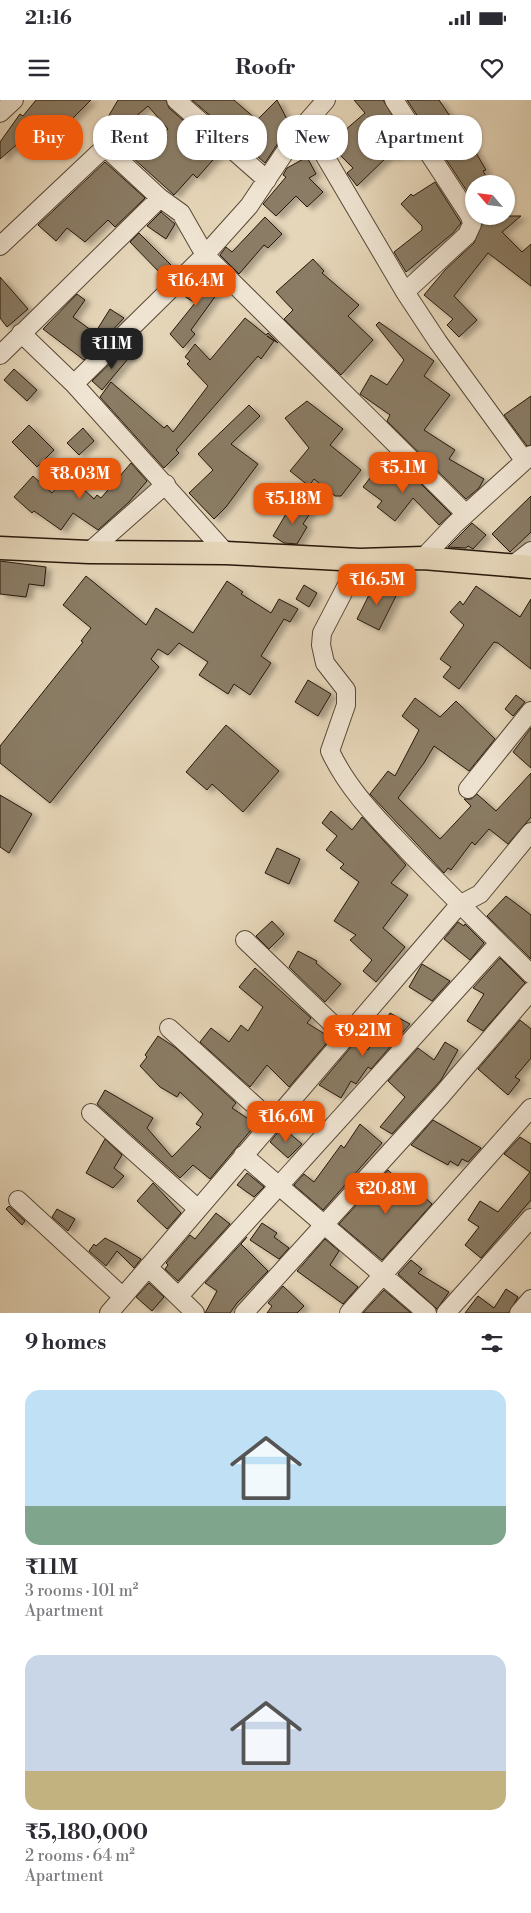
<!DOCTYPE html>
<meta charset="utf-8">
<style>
:root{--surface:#fff;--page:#f7f7f7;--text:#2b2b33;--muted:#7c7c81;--accent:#ea580c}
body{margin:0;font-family:"Libre Bodoni",serif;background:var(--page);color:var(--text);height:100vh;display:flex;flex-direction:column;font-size:19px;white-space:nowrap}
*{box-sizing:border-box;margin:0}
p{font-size:16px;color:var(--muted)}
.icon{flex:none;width:28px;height:28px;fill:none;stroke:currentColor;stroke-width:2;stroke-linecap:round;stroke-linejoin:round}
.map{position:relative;height:1213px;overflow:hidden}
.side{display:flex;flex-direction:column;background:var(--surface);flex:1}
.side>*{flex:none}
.hud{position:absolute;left:15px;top:15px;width:501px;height:45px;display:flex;gap:10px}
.needle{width:32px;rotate:298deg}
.buttons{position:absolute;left:465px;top:75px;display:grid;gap:10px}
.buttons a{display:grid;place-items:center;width:50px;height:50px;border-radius:50%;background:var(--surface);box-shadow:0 1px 4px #0004;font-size:25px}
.price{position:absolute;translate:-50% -42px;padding:0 11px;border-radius:10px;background:var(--accent);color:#fff;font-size:16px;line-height:32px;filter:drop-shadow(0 1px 2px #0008)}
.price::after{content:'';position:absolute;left:50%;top:30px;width:15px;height:11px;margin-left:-8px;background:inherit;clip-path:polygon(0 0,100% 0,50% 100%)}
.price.active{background:#222;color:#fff}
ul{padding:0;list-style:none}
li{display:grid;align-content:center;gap:10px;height:265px;padding:0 25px}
li span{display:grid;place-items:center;height:155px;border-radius:15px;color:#555}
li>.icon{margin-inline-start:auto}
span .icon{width:90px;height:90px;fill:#fffc;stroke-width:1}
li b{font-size:21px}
h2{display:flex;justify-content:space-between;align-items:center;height:60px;padding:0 25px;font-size:21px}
.tag{padding:0 18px;border-radius:20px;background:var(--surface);box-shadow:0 1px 4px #0004;font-size:18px;line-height:45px}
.tag.active{background:var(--accent);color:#fff}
.status{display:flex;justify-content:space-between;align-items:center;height:35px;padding:0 25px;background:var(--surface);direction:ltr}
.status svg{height:14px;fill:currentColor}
header{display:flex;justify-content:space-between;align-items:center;height:65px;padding:0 25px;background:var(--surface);font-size:22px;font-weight:700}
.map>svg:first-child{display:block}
.building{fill:#8a7b65;stroke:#27180a;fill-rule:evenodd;filter:url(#shadow)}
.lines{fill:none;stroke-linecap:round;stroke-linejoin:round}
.minor-casing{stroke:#574836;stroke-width:20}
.major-casing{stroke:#27180a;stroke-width:25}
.minor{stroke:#efe4d2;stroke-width:18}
.major{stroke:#e6d6b9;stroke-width:22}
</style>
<div class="status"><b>21:16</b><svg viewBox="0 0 49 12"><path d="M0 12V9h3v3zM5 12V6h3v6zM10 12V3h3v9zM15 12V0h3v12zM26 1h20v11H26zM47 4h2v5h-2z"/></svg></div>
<header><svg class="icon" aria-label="menu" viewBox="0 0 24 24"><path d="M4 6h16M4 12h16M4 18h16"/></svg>Roofr<svg class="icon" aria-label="heart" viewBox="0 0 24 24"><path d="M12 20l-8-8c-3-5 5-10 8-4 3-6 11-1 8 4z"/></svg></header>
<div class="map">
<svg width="531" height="1213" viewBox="0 0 531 1213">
<defs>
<filter id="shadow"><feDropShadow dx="5.5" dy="3" stdDeviation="2.5" flood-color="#0004"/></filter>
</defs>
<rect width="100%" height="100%" fill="#e6d6b9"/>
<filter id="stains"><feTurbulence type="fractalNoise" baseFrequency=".004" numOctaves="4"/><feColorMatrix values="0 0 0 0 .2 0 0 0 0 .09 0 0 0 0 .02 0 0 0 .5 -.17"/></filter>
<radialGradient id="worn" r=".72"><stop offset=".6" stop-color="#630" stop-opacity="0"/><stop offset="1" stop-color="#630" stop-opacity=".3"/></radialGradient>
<path class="building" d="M36,0H91L72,19L69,16L55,32L52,30L36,50L22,40L0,59V42L20,14L23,16Z
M118,0H166L169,8L220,52L197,78L193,74L174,95L112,39L98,34ZM148,6L168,29L149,45L127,24Z
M192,0H234L257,20L277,0L290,25L265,63Z
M354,0H383L410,44L393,57L390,54L357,86L347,73L353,68L334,49L331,42L365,13Z
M407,0H439L452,19L447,23L468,49L472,46L486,70L483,71L491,84H474V102Z
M307,57L316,74L309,78L323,92L307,107L296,96L276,116L263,104L286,77L283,75L287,68Z
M105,62L145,98L115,127L108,120L85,142L67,128L56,141L38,125Z
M435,82L461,123L453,133L406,172L394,152L422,130V126L401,104L411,94L413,96Z
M161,112L175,124L166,139L147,126Z
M488,116H521L502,132L522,152L531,144V186L488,153L454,196L477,220L459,237L447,225L453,219L424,195L445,170L474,143L482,124Z
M265,117L282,134L268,148L264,145L239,174L220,155L226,147L232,152Z
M139,133L173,167L168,175H162L130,142Z
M313,159L324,171L322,173L359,205L348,216L373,240L341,275L284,219L293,210L276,192Z
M205,170L222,187L191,230L195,234L183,248L170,234L195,203L184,196Z
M0,177L28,209L7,227L0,218Z
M77,194L85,200L73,217L95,233L110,209L124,218L84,260L43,229Z
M245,218L266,235L268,233L278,243L267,236L274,241L261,259L258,256L176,350L179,353L164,368L100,297L111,282L164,328L167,325L173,332L208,286L187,264L190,261L185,257L195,244L210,260Z
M379,222L434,261L424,276L450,295L424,330L455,350L449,359L484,379L479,388L466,399L387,321L390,315L360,294L371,275L387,285L404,260L376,225Z
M126,248L132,254L102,290L92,281Z
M14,269L37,290L27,301L4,280Z
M531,296V345L527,346L504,315Z
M307,301L343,329L330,345L361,370L341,396H335L314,379L309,386L290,371L309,348L285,318Z
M249,305L260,316L231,344L258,364L226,407L214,419L189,393L213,370L198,354Z
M29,325L54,350L37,367L12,342Z
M83,328L94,341L79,355L67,343Z
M383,361L406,380L410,373L451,414L439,425L413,398L395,421L377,407L382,401L363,387Z
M131,363L147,381L129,402L98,430L73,413L61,430L34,411L32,413L14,397L33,376L52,393L68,375L94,399L97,395L101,398Z
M531,396V432L510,452L492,434Z
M293,402L311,412L303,424L307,427L297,444L284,443L273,436Z
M472,423L486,435L473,449L468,446L466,448L448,447Z
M0,461L46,467L44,486L29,484L26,497L0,494Z
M86,476L146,525L156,508L193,533L227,481L243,492L241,494L271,513L279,499L298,509L290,522L284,519L261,556L271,563L250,595L234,584L228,594L199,575L208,562L179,543L168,555L158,549L151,559L159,567L50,703L0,663V646L83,542L81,541L91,528L63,505Z
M375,483L397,494L379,530L357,519Z
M304,485L317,493L309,507L296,499Z
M476,486L520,517L531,499V569L498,543L494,542L459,589L443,577L451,567L440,559L464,525L450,512L460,501L463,505Z
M308,580L331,594L318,616L295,602Z
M516,595L525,602L513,616L505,609Z
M415,598L440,617L456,601L495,639L469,671L434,646L424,663L398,698L440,739L471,706L464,699H471L477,694L496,711L531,673V717L508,744L489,729L475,745L472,742L451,770L448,768L444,773L370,694L388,671L395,676L419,630L402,616Z
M226,625L279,671L243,712L212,684L207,690L186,672Z
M531,628V668L513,652Z
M0,695L32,714L9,753L0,747Z
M331,711L352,730L362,717L406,765L391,783L408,795L383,828L405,847L376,882L363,871L372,860L350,840L356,835L334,821L359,782L340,768L344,764L326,750L337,736L322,723Z
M277,748L300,759L289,784L265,773Z
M506,796L531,815V859L487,816Z
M272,821L284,834L269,849L256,836Z
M458,822L464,826L465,824L484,843L470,860L444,839Z
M298,851L317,861L316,863L341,884L325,902L289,867Z
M500,858L525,883L483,931L467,921L484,894L473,888Z
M422,864L450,881L432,901L409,887Z
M255,868L311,918L307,923L331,938L289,987L267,965L250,987L200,942L211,928L229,942L241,925L248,931L263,907L239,887Z
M390,913L410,924L371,969L368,967L356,984L351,981L341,998L319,985L357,940L368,950Z
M520,920L531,929V958L515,977L520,980L508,995L478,969Z
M158,936L176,948L236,1003L232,1008L256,1024L210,1079L193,1065L180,1078L97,1004L105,990L153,1018L147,1028L172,1057L201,1027L196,1024L203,1014L180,992L177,997L160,987L140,966L147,957L145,955Z
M445,942L458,950L441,980L392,1034L380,1027L405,997L388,981L418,948L434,960Z
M433,1020L481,1048L468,1062L462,1059L458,1066L450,1061L448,1065L411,1045Z
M360,1024L382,1043L323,1110L294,1085L304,1074L314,1082L341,1045L344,1048Z
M282,1027L302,1044L288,1058L270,1042Z
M520,1037L531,1044V1100L481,1158L465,1145L479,1127L468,1120L480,1101L498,1112L530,1072L504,1054Z
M105,1039L122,1055L114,1068L124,1076L113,1088L86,1073Z
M388,1070L405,1086L408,1082L432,1104L382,1160L339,1124Z
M247,1073L264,1087L254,1097L237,1085Z
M153,1083L181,1113L167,1129L137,1101Z
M9,1106L25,1121L22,1125L6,1109Z
M57,1109L75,1119L68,1131L52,1117Z
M216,1113L230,1124L178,1181L165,1169L168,1165L166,1163L190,1135L195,1139Z
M262,1123L277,1133L274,1137L289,1148L279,1159L250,1140Z
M247,1137L241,1144L268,1171L237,1203L230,1213H205L217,1191L205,1183Z
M105,1138L118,1145L141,1159L134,1168L117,1151L106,1166L89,1151L94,1144L96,1146Z
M325,1139L339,1151L330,1165L358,1187L343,1204L297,1171Z
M411,1160L422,1169L418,1173L449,1192L437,1209L398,1174Z
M149,1183L164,1197L152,1211L136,1197Z
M283,1186L304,1206L297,1213H267L272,1206L268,1203Z
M506,1189L518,1197L509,1213H465L478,1196L494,1208Z
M384,1190L411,1213H363Z"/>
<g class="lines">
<defs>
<path id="minor" d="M176,0L267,80
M326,0L299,31L249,106L205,155L466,414
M394,0L470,116L472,124L467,135L405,192
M0,13L14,0
M306,24L405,192L438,242L524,360
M0,146L105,47L160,98L181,113L205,155L74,284L226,453
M21,233L74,284
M0,255L160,98
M89,452L166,384
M423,458L455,424L531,355
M360,460L322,533L321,545L325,563L346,590V605L330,651C348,690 378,719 407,750C447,792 489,833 531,874
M513,465L531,451
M468,689L531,611
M245,840L346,937
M169,928L273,1022
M91,1013L198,1109
M243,1055L427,1213
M18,1100L123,1197
M148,1167L195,1213
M179,1196L499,843
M109,1213L459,805L480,794L531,732
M244,1213L441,996L531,891
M349,1213L531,1008
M446,1213L531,1118
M519,1213L531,1199"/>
<path id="major" d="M0,448L89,452L226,453L360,460L423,458L531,467"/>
</defs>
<use href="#minor" class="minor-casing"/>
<use href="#major" class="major-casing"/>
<use href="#minor" class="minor"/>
<use href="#major" class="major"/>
</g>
<rect width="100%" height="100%" filter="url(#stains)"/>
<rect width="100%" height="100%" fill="url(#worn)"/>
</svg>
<div class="buttons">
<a><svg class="needle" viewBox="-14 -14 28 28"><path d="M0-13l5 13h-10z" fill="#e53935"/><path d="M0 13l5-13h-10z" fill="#7c7c81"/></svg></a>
</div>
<b class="price" style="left:196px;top:207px">₹16.4M</b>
<b class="price active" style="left:112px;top:270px">₹11M</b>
<b class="price" style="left:403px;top:394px">₹5.1M</b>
<b class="price" style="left:80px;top:400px">₹8.03M</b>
<b class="price" style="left:293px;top:425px">₹5.18M</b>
<b class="price" style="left:377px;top:506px">₹16.5M</b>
<b class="price" style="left:363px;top:957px">₹9.21M</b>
<b class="price" style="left:286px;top:1043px">₹16.6M</b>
<b class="price" style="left:386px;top:1115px">₹20.8M</b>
<div class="hud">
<a class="tag active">Buy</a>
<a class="tag">Rent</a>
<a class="tag">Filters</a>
<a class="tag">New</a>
<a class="tag">Apartment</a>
</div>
</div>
<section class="side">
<h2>9 homes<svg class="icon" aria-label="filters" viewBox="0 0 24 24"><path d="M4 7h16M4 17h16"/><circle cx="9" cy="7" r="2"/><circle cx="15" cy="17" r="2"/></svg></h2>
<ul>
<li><span style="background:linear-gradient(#bfe0f5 75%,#7fa58c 0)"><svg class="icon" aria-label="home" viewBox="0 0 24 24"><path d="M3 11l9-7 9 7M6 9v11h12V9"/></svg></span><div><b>₹11M</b><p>3 rooms · 101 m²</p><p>Apartment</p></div></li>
<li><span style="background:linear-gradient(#c9d6e8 75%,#c2b280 0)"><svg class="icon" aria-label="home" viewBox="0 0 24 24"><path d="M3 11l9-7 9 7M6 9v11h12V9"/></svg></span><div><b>₹5,180,000</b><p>2 rooms · 64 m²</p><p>Apartment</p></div></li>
</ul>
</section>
